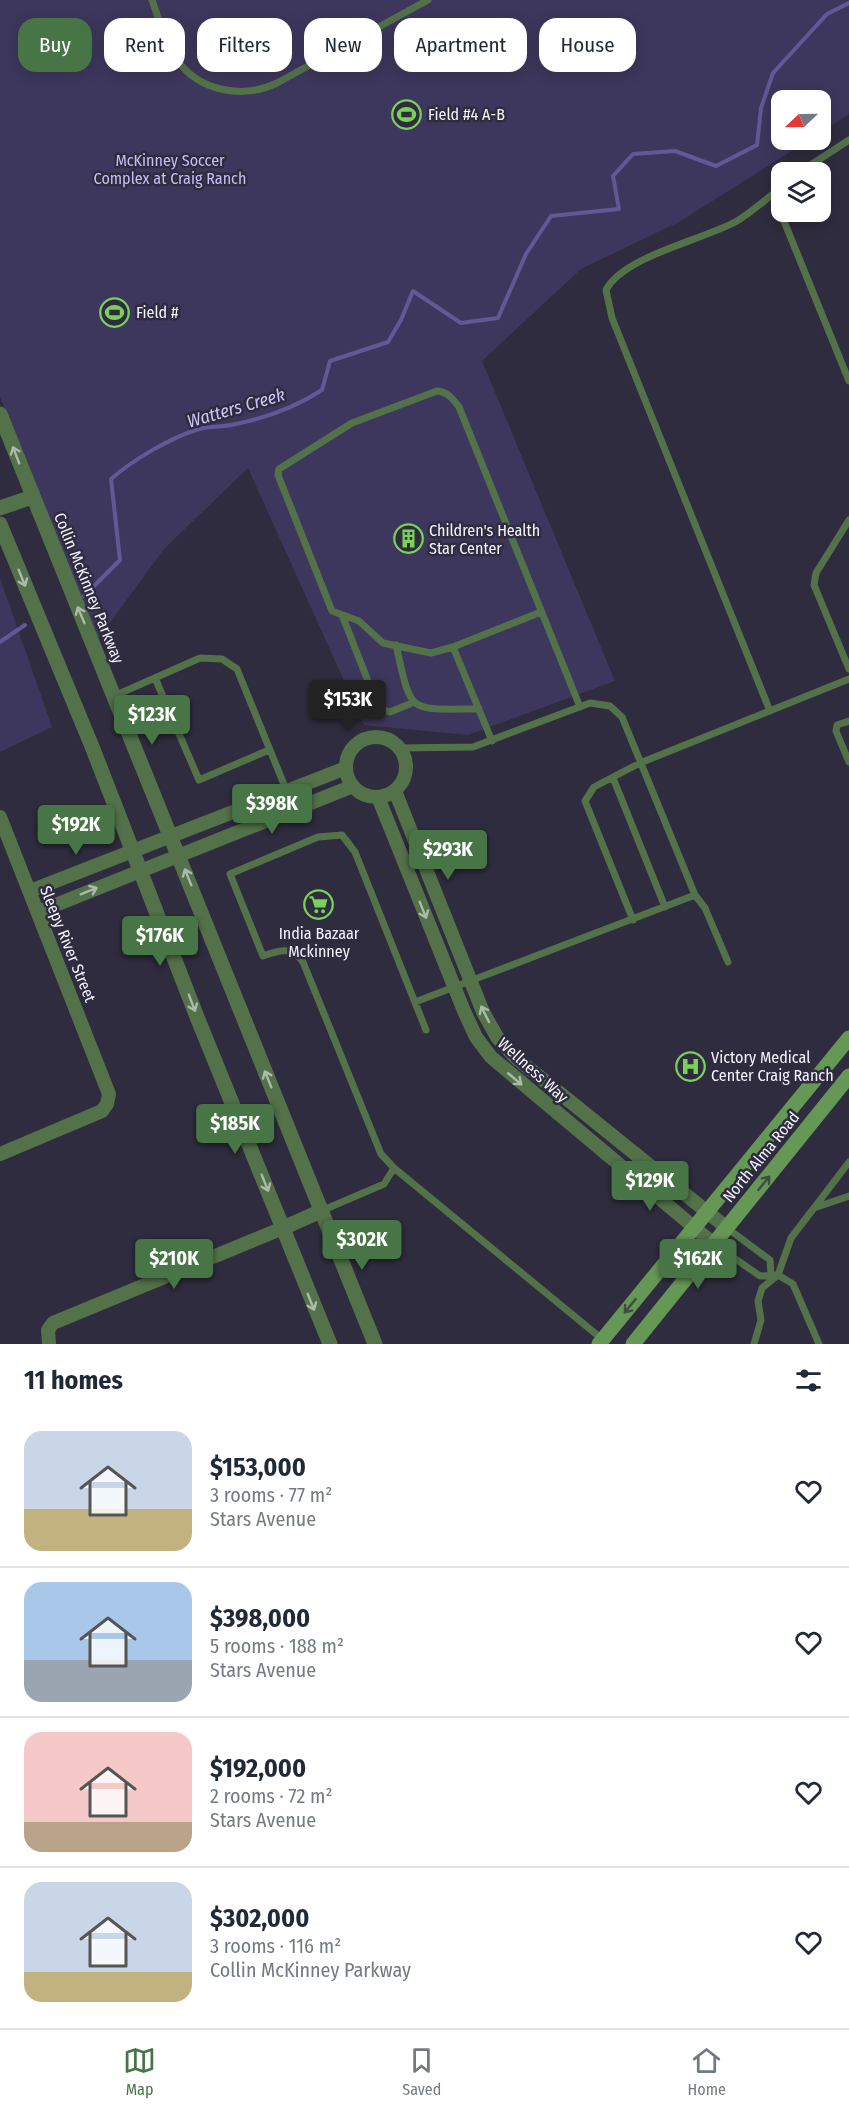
<!DOCTYPE html>
<meta charset="utf-8">
<style>
:root{--surface:#fff;--page:#f6f6f7;--text:#1f2937;--muted:#747a83;--line:#e0e1e3;--accent:#487545}
body{margin:0;font-family:"Fira Sans Condensed",sans-serif;background:var(--page);color:var(--text);height:100vh;display:flex;flex-direction:column;font-size:22px;white-space:nowrap}
*{box-sizing:border-box;margin:0}
p{font-size:20px;color:var(--muted)}
.icon{flex:none;width:33px;height:33px;fill:none;stroke:currentColor;stroke-width:2;stroke-linecap:round;stroke-linejoin:round}
.map{position:relative;height:1344px;overflow:hidden}
.drawer{display:flex;flex-direction:column;background:var(--surface);flex:1}
.drawer>*{flex:none}
.guide{position:absolute;left:18px;top:18px;width:813px;height:54px;display:flex;gap:12px}
.needle{width:39px;rotate:248deg}
.controls{position:absolute;left:771px;top:90px;display:grid;gap:12px}
.controls a{display:grid;place-items:center;width:60px;height:60px;border-radius:12px;background:var(--surface);box-shadow:0 3px 15px #0003;font-size:30px}
.price{position:absolute;translate:-50% -51px;padding:0 14px;border-radius:6px;background:var(--accent);color:#fff;font-size:20px;line-height:39px;filter:drop-shadow(0 2px 3px #0008)}
.price::after{content:'';position:absolute;left:50%;top:36px;width:18px;height:14px;margin-left:-9px;background:inherit;clip-path:polygon(0 0,100% 0,50% 100%)}
.price.active{background:#222;color:#fff}
ul{padding:0;list-style:none}
li{display:flex;align-items:center;gap:18px;height:150px;padding:0 24px}
li+li{border-top:2px solid var(--line)}
li span{display:grid;place-items:center;flex:none;width:168px;height:120px;border-radius:18px;color:#555}
li>.icon{margin-inline-start:auto}
span .icon{width:72px;height:72px;fill:#fffc;stroke-width:1}
li b{font-size:26px}
h2{display:flex;justify-content:space-between;align-items:center;height:72px;padding:0 24px;font-size:26px}
.chip{padding:0 21px;border-radius:18px;background:var(--surface);box-shadow:0 3px 15px #0003;font-size:21px;line-height:54px}
.chip.active{background:var(--accent);color:#fff}
.tab-bar{display:flex;justify-content:space-around;align-items:center;height:84px;border-top:2px solid var(--line);background:var(--surface);font-size:16px;color:var(--muted)}
.tab-bar a{display:grid;justify-items:center;gap:3px}
.tab-bar .active{color:var(--accent)}
.map>svg:first-child{display:block}
.green{fill:#3e375d}
.lines{fill:none;stroke-linecap:round;stroke-linejoin:round}
.stream{stroke:#635797;stroke-width:4}
.service{stroke:#537249;stroke-width:7}
.minor{stroke:#537249;stroke-width:14}
.tertiary{stroke:#537249;stroke-width:15}
.secondary{stroke:#669855;stroke-width:15}
.oneway{stroke:#acb9ac}
.oneway2{stroke:#3f4c45}
.labels{text-anchor:middle;dominant-baseline:central;stroke-width:5;stroke-linejoin:round;paint-order:stroke}
.poi-label{font-size:16px;fill:#f4f3fd;stroke:#2e2c3e;text-anchor:start}
.park-label{font-size:16px;fill:#c6bef7;stroke:#2e2c3e}
.street-label{font-size:16px;fill:#f4f3fd;stroke:#2e2c3e}
.water-label{font-size:18px;font-style:italic;fill:#ccc4fd;stroke:#2e2c3e}
</style>
<div class="map">
<svg width="849" height="1344" viewBox="0 0 849 1344">
<rect width="100%" height="100%" fill="#2e2c3e"/>
<path class="green" d="M0,0H849V114L821,132L820,100H782V140H809L679,222L581,269L482,361L615,681L468,735L364,725L248,468L164,549L98,639L0,397Z
M0,578L52,727L0,752Z"/>
<g class="lines">
<path class="stream" d="M84,596L120,560L111,479C134,459 170,438 199,429C211,426 224,427 236,424C265,418 296,407 322,390L330,361L388,342L401,320L413,291L461,323L498,318L526,254L551,216L619,209L613,176L633,154L675,151L716,166L757,145L761,108L773,73L827,14L849,3
M0,642L25,625"/>
<path class="service" d="M152,0C159,19 165,43 177,60C200,92 243,99 277,83L428,0
M800,172L849,140
M773,194L849,381
M849,520L816,573L814,585L849,669
M342,615L379,709L390,712L412,703
M396,645C412,716 407,709 479,709
M453,647L541,612
M155,678L199,780L269,750
M114,696L200,658L222,659L237,669L294,809
M770,711L612,318L606,290C624,256 703,240 737,221C752,212 767,198 782,187
M849,721L837,725L836,731L849,762
M492,741L453,647L431,653L383,643L359,621L332,611L278,475L279,469L352,423L437,391C448,392 452,398 459,407L580,707
M400,748L473,747L590,703L610,706L622,717L695,895L705,908L728,962
M613,778L665,907
M633,920L585,801L594,787L640,763L849,679
M415,1002L695,895
M426,1030L355,852L342,835L318,837L230,874L263,956C280,950 292,946 303,962L381,1154L394,1168L602,1339
M814,1208L849,1162
M321,1211L384,1184L394,1168
M727,1228L770,1260L771,1274
M714,1244L760,1276L778,1275L793,1284L819,1344
M754,1344L761,1320L758,1301L762,1288L778,1275L791,1238L814,1208L849,1196"/>
<path class="minor" d="M346 767a30 30 0 1 1 60 0a30 30 0 1 1-60 0Z
M395,791L483,1012L497,1037L515,1057L727,1228
M378,797L464,1011L476,1037L491,1057L714,1244
M0,817L109,1094L107,1104L102,1111L0,1154
M30,891L346,768
M38,912L353,786
M49,1344L48,1330L53,1323L283,1228"/>
<path class="tertiary" d="M0,414L375,1344
M0,508L32,497
M0,524L93,749L197,1017L330,1344
M283,1228L321,1211"/>
<path class="secondary" d="M599,1344L849,1038
M633,1344L849,1076"/>
</g>
<defs><path id="oneway-shaft" d="M-6 0H5M1.5-3L5.5 0L1.5 3" fill="none" stroke-width="1.6" stroke-linecap="round" stroke-linejoin="round" transform="scale(1.5)"/></defs>
<g class="oneway">
<use href="#oneway-shaft" transform="translate(16 455) rotate(-111)"/>
<use href="#oneway-shaft" transform="translate(22 578) rotate(68)"/>
<use href="#oneway-shaft" transform="translate(81 615) rotate(-113)"/>
<use href="#oneway-shaft" transform="translate(188 877) rotate(-112)"/>
<use href="#oneway-shaft" transform="translate(89 891) rotate(-22)"/>
<use href="#oneway-shaft" transform="translate(423 910) rotate(68)"/>
<use href="#oneway-shaft" transform="translate(192 1003) rotate(69)"/>
<use href="#oneway-shaft" transform="translate(485 1014) rotate(-116)"/>
<use href="#oneway-shaft" transform="translate(268 1079) rotate(-112)"/>
<use href="#oneway-shaft" transform="translate(515 1079) rotate(40)"/>
<use href="#oneway-shaft" transform="translate(265 1183) rotate(68)"/>
<use href="#oneway-shaft" transform="translate(311 1302) rotate(68)"/>
</g>
<g class="oneway2">
<use href="#oneway-shaft" transform="translate(764 1183) rotate(-51)"/>
<use href="#oneway-shaft" transform="translate(630 1306) rotate(129)"/>
</g>
<defs>
<symbol id="stadium-ring" viewBox="-11 -11 22 22"><circle r="9.5" fill="#2e2c3e" stroke="#7ad157" stroke-width="1.5"/><path d="M0-5a6.5 5 0 1 0 0 10a6.5 5 0 1 0 0-10ZM-3.5-1.8h7v3.6h-7Z" fill="#7ad157"/></symbol>
<symbol id="building-ring" viewBox="-11 -11 22 22"><circle r="9.5" fill="#2e2c3e" stroke="#7ad157" stroke-width="1.5"/><path d="M-4-6H4V6H1V3H-1V6H-4ZM-2.5-4.3h1.7v1.8h-1.7ZM.8-4.3h1.7v1.8H.8ZM-2.5-1h1.7V.8h-1.7ZM.8-1h1.7V.8H.8Z" fill="#7ad157"/></symbol>
<symbol id="supermarket-ring" viewBox="-11 -11 22 22"><circle r="9.5" fill="#2e2c3e" stroke="#7ad157" stroke-width="1.5"/><path d="M-6-5.5h2.5l.6 2H6L4.5 2H-2.5L-4.4-4H-6ZM-1.5 3.2a1.3 1.3 0 1 0 .1 0ZM3 3.2a1.3 1.3 0 1 0 .1 0Z" fill="#7ad157"/></symbol>
<symbol id="hospital-ring" viewBox="-11 -11 22 22"><circle r="9.5" fill="#2e2c3e" stroke="#7ad157" stroke-width="1.5"/><path d="M-5-5h3v3.5h4V-5h3V5h-3V1.5h-4V5h-3Z" fill="#7ad157"/></symbol>
</defs>
<g fill-rule="evenodd">
<use href="#stadium-ring" x="390" y="98" width="33" height="33"/>
<use href="#stadium-ring" x="98" y="296" width="33" height="33"/>
<use href="#building-ring" x="392" y="522" width="33" height="33"/>
<use href="#supermarket-ring" x="302" y="888" width="33" height="33"/>
<use href="#hospital-ring" x="674" y="1050" width="33" height="33"/>
</g>
<g class="labels">
<g class="poi-label">
<text x="428" y="114">Field #4 A-B</text>
<text x="136" y="312">Field #</text>
<text x="429" y="530">Children's Health<tspan x="429" dy="18">Star Center</tspan></text>
<text x="319" y="933" text-anchor="middle">India Bazaar<tspan x="319" dy="18">Mckinney</tspan></text>
<text x="711" y="1057">Victory Medical<tspan x="711" dy="18">Center Craig Ranch</tspan></text>
</g>
<g class="park-label">
<text x="170" y="160">McKinney Soccer<tspan x="170" dy="18">Complex at Craig Ranch</tspan></text>
</g>
<g class="street-label">
<text transform="translate(89 588) rotate(68)">Collin McKinney Parkway</text>
<text transform="translate(68 944) rotate(68)">Sleepy River Street</text>
<text transform="translate(533 1070) rotate(42)">Wellness Way</text>
<text transform="translate(761 1157) rotate(-51)">North Alma Road</text>
</g>
<g class="water-label">
<text transform="translate(236 408) rotate(-16)">Watters Creek</text>
</g>
</g>
</svg>
<div class="controls">
<a><svg class="needle" viewBox="-14 -14 28 28"><path d="M0-13l5 13h-10z" fill="#e53935"/><path d="M0 13l5-13h-10z" fill="#747a83"/></svg></a>
<a><svg class="icon" aria-label="layers" viewBox="0 0 24 24"><path d="M12 4l9 5-9 5-9-5zM3 14l9 5 9-5"/></svg></a>
</div>
<b class="price active" style="left:348px;top:731px">$153K</b>
<b class="price" style="left:152px;top:746px">$123K</b>
<b class="price" style="left:272px;top:835px">$398K</b>
<b class="price" style="left:76px;top:856px">$192K</b>
<b class="price" style="left:448px;top:881px">$293K</b>
<b class="price" style="left:160px;top:967px">$176K</b>
<b class="price" style="left:235px;top:1155px">$185K</b>
<b class="price" style="left:650px;top:1212px">$129K</b>
<b class="price" style="left:362px;top:1271px">$302K</b>
<b class="price" style="left:174px;top:1290px">$210K</b>
<b class="price" style="left:698px;top:1290px">$162K</b>
<div class="guide">
<a class="chip active">Buy</a>
<a class="chip">Rent</a>
<a class="chip">Filters</a>
<a class="chip">New</a>
<a class="chip">Apartment</a>
<a class="chip">House</a>
</div>
</div>
<section class="drawer">
<h2>11 homes<svg class="icon" aria-label="filters" viewBox="0 0 24 24"><path d="M4 7h16M4 17h16"/><circle cx="9" cy="7" r="2"/><circle cx="15" cy="17" r="2"/></svg></h2>
<ul>
<li><span style="background:linear-gradient(#c9d6e8 65%,#c2b280 0)"><svg class="icon" aria-label="home" viewBox="0 0 24 24"><path d="M3 11l9-7 9 7M6 9v11h12V9"/></svg></span><div><b>$153,000</b><p>3 rooms · 77 m²</p><p>Stars Avenue</p></div><svg class="icon" aria-label="heart" viewBox="0 0 24 24"><path d="M12 20l-8-8c-3-5 5-10 8-4 3-6 11-1 8 4z"/></svg></li>
<li><span style="background:linear-gradient(#a9c7e8 65%,#9aa5b1 0)"><svg class="icon" aria-label="home" viewBox="0 0 24 24"><path d="M3 11l9-7 9 7M6 9v11h12V9"/></svg></span><div><b>$398,000</b><p>5 rooms · 188 m²</p><p>Stars Avenue</p></div><svg class="icon" aria-label="heart" viewBox="0 0 24 24"><path d="M12 20l-8-8c-3-5 5-10 8-4 3-6 11-1 8 4z"/></svg></li>
<li><span style="background:linear-gradient(#f6c9c9 75%,#b9a48a 0)"><svg class="icon" aria-label="home" viewBox="0 0 24 24"><path d="M3 11l9-7 9 7M6 9v11h12V9"/></svg></span><div><b>$192,000</b><p>2 rooms · 72 m²</p><p>Stars Avenue</p></div><svg class="icon" aria-label="heart" viewBox="0 0 24 24"><path d="M12 20l-8-8c-3-5 5-10 8-4 3-6 11-1 8 4z"/></svg></li>
<li><span style="background:linear-gradient(#c9d6e8 75%,#c2b280 0)"><svg class="icon" aria-label="home" viewBox="0 0 24 24"><path d="M3 11l9-7 9 7M6 9v11h12V9"/></svg></span><div><b>$302,000</b><p>3 rooms · 116 m²</p><p>Collin McKinney Parkway</p></div><svg class="icon" aria-label="heart" viewBox="0 0 24 24"><path d="M12 20l-8-8c-3-5 5-10 8-4 3-6 11-1 8 4z"/></svg></li>
</ul>
</section>
<nav class="tab-bar">
<a class="active"><svg class="icon" aria-label="map" viewBox="0 0 24 24"><path d="M3 6l6-2 6 2 6-2v14l-6 2-6-2-6 2zM9 4v14M15 6v14"/></svg>Map</a>
<a><svg class="icon" aria-label="saved" viewBox="0 0 24 24"><path d="M7 4h10v16l-5-4-5 4z"/></svg>Saved</a>
<a><svg class="icon" aria-label="home" viewBox="0 0 24 24"><path d="M3 11l9-7 9 7M6 9v11h12V9"/></svg>Home</a>
</nav>
